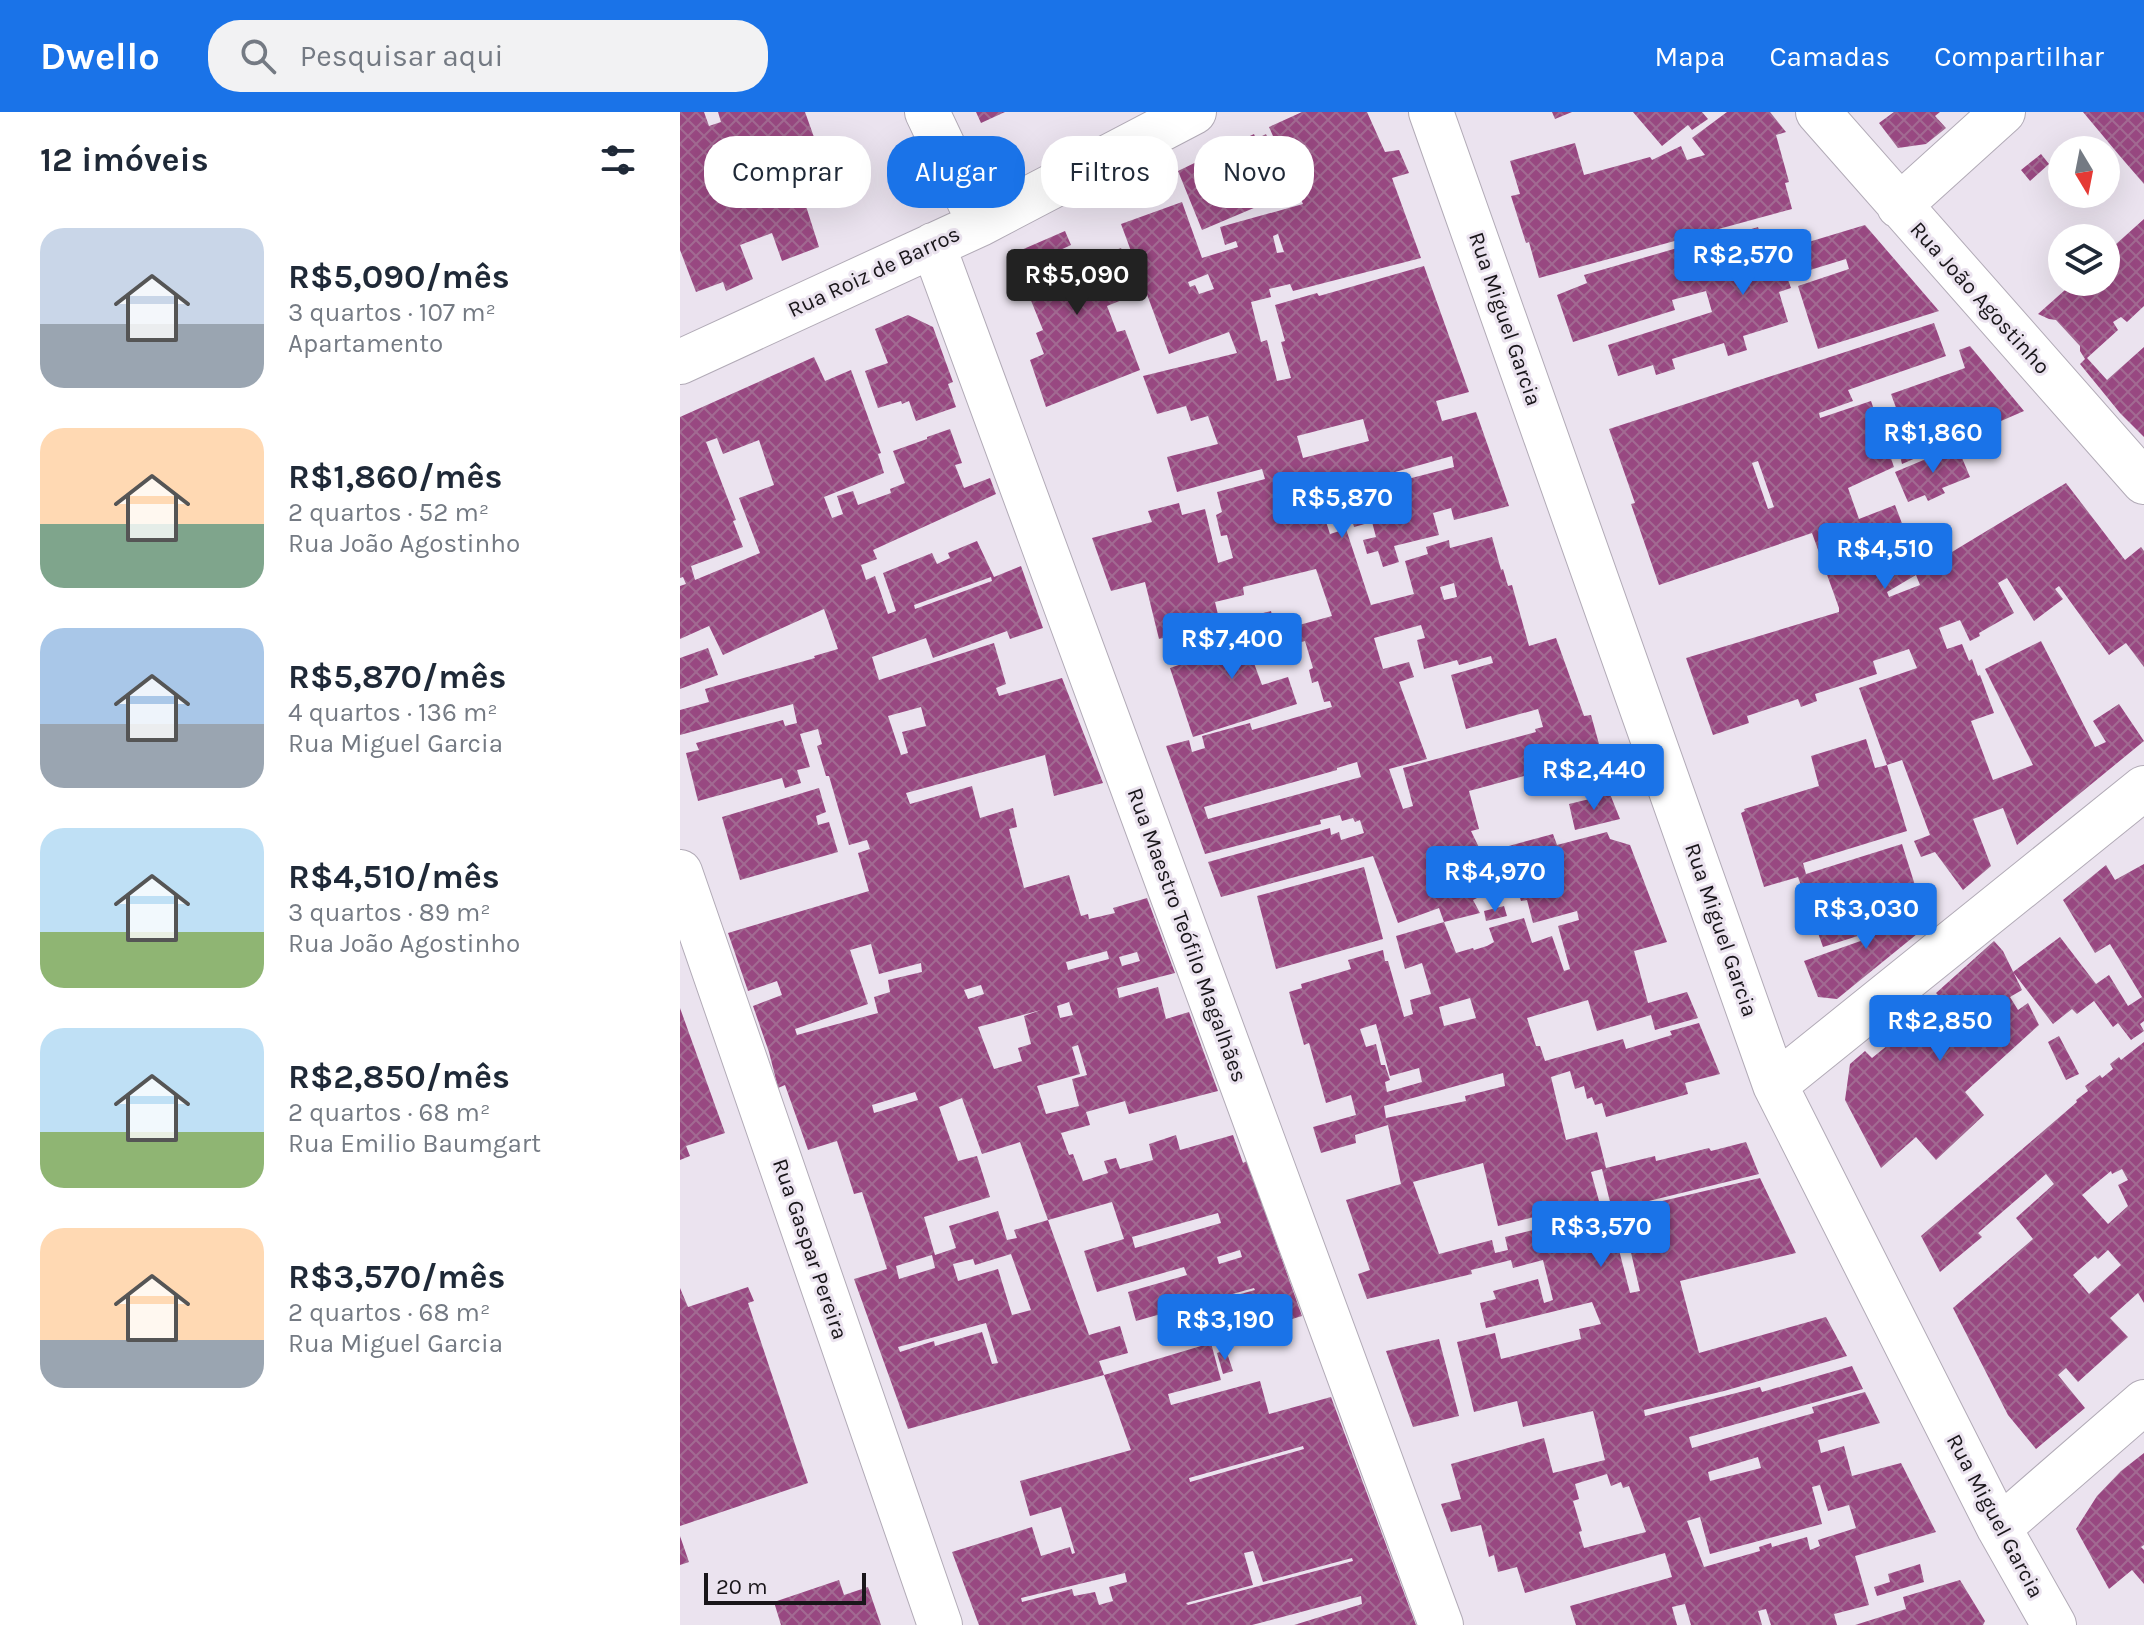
<!DOCTYPE html>
<html lang="pt">
<meta charset="utf-8">
<style>
:root{--surface:#fff;--page:#f2f2f3;--text:#1f2937;--muted:#747a83;--accent:#1a73e8}
body{margin:0;font-family:Karla,sans-serif;background:var(--page);color:var(--text);height:100vh;display:flex;flex-direction:column;font-size:30px;white-space:nowrap}
*{box-sizing:border-box;margin:0}
p{font-size:26px;color:var(--muted)}
.icon{flex:none;width:44px;height:44px;fill:none;stroke:currentColor;stroke-width:2;stroke-linecap:round;stroke-linejoin:round}
.map{position:relative;flex:1;overflow:hidden}
.drawer{display:flex;flex-direction:column;background:var(--surface);width:680px}
.drawer>*{flex:none}
.banner{position:absolute;left:24px;top:24px;width:760px;height:72px;display:flex;gap:16px}
.needle{width:52px;rotate:170deg}
.fabs{position:absolute;left:1368px;top:24px;display:grid;gap:16px}
.fabs a{display:grid;place-items:center;width:72px;height:72px;border-radius:50%;background:var(--surface);box-shadow:0 8px 32px #0002;font-size:40px}
.scale{position:absolute;left:24px;bottom:20px;width:162px;box-sizing:border-box;padding-left:8px;border:4px solid #19161a;border-top:0;font-size:22px;line-height:28px;white-space:nowrap;color:#19161a;-webkit-text-stroke:6px #ebe3ef;paint-order:stroke}
.price{position:absolute;translate:-50% -68px;padding:0 18px;border-radius:8px;background:var(--accent);color:#fff;font-size:26px;line-height:52px;filter:drop-shadow(0 2px 4px #0008)}
.price::after{content:'';position:absolute;left:50%;top:48px;width:24px;height:18px;margin-left:-12px;background:inherit;clip-path:polygon(0 0,100% 0,50% 100%)}
.price.on{background:#222;color:#fff}
ul{padding:0;list-style:none}
li{display:flex;align-items:center;gap:24px;height:200px;padding:0 40px}
li span{display:grid;place-items:center;flex:none;width:224px;height:160px;border-radius:24px;color:#555}
li>.icon{margin-inline-start:auto}
span .icon{width:96px;height:96px;fill:#fffc;stroke-width:1}
li b{font-size:34px}
h2{display:flex;justify-content:space-between;align-items:center;height:96px;padding:0 40px;font-size:34px}
.pill{padding:0 28px;border-radius:32px;background:var(--surface);box-shadow:0 8px 32px #0002;font-size:28px;line-height:72px}
.pill.on{background:var(--accent);color:#fff}
header{display:flex;align-items:center;gap:48px;box-sizing:border-box;height:112px;padding:0 40px;background:var(--accent);color:#fff}
header strong{font-size:38px}
nav{display:flex;gap:44px;margin-inline-start:auto;font-size:28px}
.search{width:560px;height:72px;background:var(--page);display:flex;align-items:center;gap:20px;box-sizing:border-box;padding:0 28px;border-radius:32px;color:var(--muted);font-size:30px}
main{display:flex;flex:1;min-height:0}
.map>svg:first-child{display:block}
.building{fill:url(#building-cross-hatch);fill-rule:evenodd}
.lines{fill:none;stroke-linecap:round;stroke-linejoin:round}
.minor-casing{stroke:#b2abb7;stroke-width:46}
.minor{stroke:#fff;stroke-width:44}
.labels{text-anchor:middle;dominant-baseline:central;stroke-width:6;stroke-linejoin:round;paint-order:stroke}
.street-label{font-size:22px;fill:#19161a;stroke:#ebe3ef}
</style>
<header>
<strong>Dwello</strong>
<div class="search"><svg class="icon" aria-label="search" viewBox="0 0 24 24"><circle cx="10" cy="10" r="6"/><path d="M15 15l6 6"/></svg>Pesquisar aqui</div>
<nav><a>Mapa</a><a>Camadas</a><a>Compartilhar</a></nav>
</header>
<main>
<section class="drawer">
<h2>12 imóveis<svg class="icon" aria-label="filters" viewBox="0 0 24 24"><path d="M4 7h16M4 17h16"/><circle cx="9" cy="7" r="2"/><circle cx="15" cy="17" r="2"/></svg></h2>
<ul>
<li><span style="background:linear-gradient(#c9d6e8 60%,#9aa5b1 0)"><svg class="icon" aria-label="home" viewBox="0 0 24 24"><path d="M3 11l9-7 9 7M6 9v11h12V9"/></svg></span><div><b>R$5,090/mês</b><p>3 quartos · 107 m²</p><p>Apartamento</p></div></li>
<li><span style="background:linear-gradient(#ffd9b3 60%,#7fa58c 0)"><svg class="icon" aria-label="home" viewBox="0 0 24 24"><path d="M3 11l9-7 9 7M6 9v11h12V9"/></svg></span><div><b>R$1,860/mês</b><p>2 quartos · 52 m²</p><p>Rua João Agostinho</p></div></li>
<li><span style="background:linear-gradient(#a9c7e8 60%,#9aa5b1 0)"><svg class="icon" aria-label="home" viewBox="0 0 24 24"><path d="M3 11l9-7 9 7M6 9v11h12V9"/></svg></span><div><b>R$5,870/mês</b><p>4 quartos · 136 m²</p><p>Rua Miguel Garcia</p></div></li>
<li><span style="background:linear-gradient(#bfe0f5 65%,#8fb573 0)"><svg class="icon" aria-label="home" viewBox="0 0 24 24"><path d="M3 11l9-7 9 7M6 9v11h12V9"/></svg></span><div><b>R$4,510/mês</b><p>3 quartos · 89 m²</p><p>Rua João Agostinho</p></div></li>
<li><span style="background:linear-gradient(#bfe0f5 65%,#8fb573 0)"><svg class="icon" aria-label="home" viewBox="0 0 24 24"><path d="M3 11l9-7 9 7M6 9v11h12V9"/></svg></span><div><b>R$2,850/mês</b><p>2 quartos · 68 m²</p><p>Rua Emilio Baumgart</p></div></li>
<li><span style="background:linear-gradient(#ffd9b3 70%,#9aa5b1 0)"><svg class="icon" aria-label="home" viewBox="0 0 24 24"><path d="M3 11l9-7 9 7M6 9v11h12V9"/></svg></span><div><b>R$3,570/mês</b><p>2 quartos · 68 m²</p><p>Rua Miguel Garcia</p></div></li>
</ul>
</section>
<div class="map">
<svg width="1464" height="1513" viewBox="0 0 1464 1513">
<defs>
<pattern id="building-cross-hatch" width="8" height="8" patternUnits="userSpaceOnUse" patternTransform="scale(2)"><rect width="8" height="8" fill="#984881"/><path d="M0 0l8 8M0 8l8-8" fill="none" stroke="#a26a92"/></pattern>
</defs>
<rect width="100%" height="100%" fill="#ebe3ef"/>
<path class="building" d="M0,0H24L29,14L41,10L38,0H125L154,81L125,91L139,135L102,149L92,121L60,133L73,167L46,179L43,170L16,180L0,138ZM114,52L122,81L82,95L70,65Z
M296,0H325L301,11Z
M622,0H687L705,40L719,38L729,61L712,66L741,146L613,179L610,172L589,177L591,185L571,190L581,230L587,228L597,269L611,266L601,230L605,229L595,193L637,181L639,184L744,154L789,280L756,289L762,309L796,300L829,394L774,408L771,396L753,401L759,423L714,434L719,450L703,455L698,439L687,442L683,428L696,425L692,410L674,415L666,383L774,355L772,344L637,382L650,422L666,417L691,493L734,482L725,449L748,442L746,435L769,428L770,436L812,425L821,458L823,457L828,474L832,473L849,534L876,526L904,604L911,603L922,643L789,679L799,717L791,719L807,752L810,750L822,774L793,788L800,801L764,810L759,796L718,811L693,744L541,785L528,750L650,716L651,723L659,720L661,728L684,721L680,708L675,710L673,706L662,709L660,703L640,708L641,712L525,742L486,634L509,628L512,640L525,636L522,624L570,611L572,618L652,595L650,589L644,590L638,569L632,571L629,558L633,556L625,529L605,535L601,518L652,504L636,457L563,475L564,483L535,490L540,511L479,527L465,470L431,479L412,426L472,410L468,399L499,391L502,403L525,397L538,451L553,446L547,423L541,424L536,403L542,400L537,380L585,367L582,357L497,380L487,345L538,332L528,304L511,309L506,294L477,302L463,264L557,241L549,220L489,242L441,112L502,90L522,146L558,135L556,129L545,133L540,115L623,92L589,15ZM598,122L604,140L597,141L593,124ZM528,162L534,177L519,182L515,173L510,175L508,170ZM683,307L689,329L623,346L617,324ZM774,471L777,485L764,488L760,475ZM741,513L745,526L737,528L744,557L777,548L779,553L811,544L813,551L771,563L786,617L858,597L863,615L855,617L856,620L723,656L733,694L723,697L709,657L747,647L719,570L734,565L729,550L703,557L694,526ZM677,650L681,665L528,707L524,695L657,658V656Z
M872,0H892L875,7Z
M953,0H1022L1028,7L1012,18L1008,13L982,34Z
M1047,0H1090L1106,20L1096,23L1109,70L1105,71L1112,97L859,166L849,130L846,131L831,84L840,82L830,49L895,31L904,63L970,45L972,48L1001,34L1007,48L1025,43L1012,26Z
M1214,0H1260L1255,4L1266,16L1246,32L1218,36L1199,11Z
M1403,0H1464V72L1439,43Z
M574,22L576,27L586,22L598,52L590,56L602,84L522,118L498,59Z
M1361,42L1369,52L1350,69L1341,58Z
M1464,107V194L1447,210L1441,205L1433,210L1438,218L1407,246L1427,268L1464,235V325L1440,301L1400,252L1405,247L1400,239V234L1376,208L1369,207L1358,202L1394,170H1426V141Z
M1185,113L1259,199L1138,237L1118,174L1169,157L1166,147L1107,165L1111,176L1099,180L1108,210L1063,224L1067,238L1048,244L1044,231L992,247L995,257L976,263L973,253L938,264L928,233L1032,200L1026,179L992,188L995,198L893,230L877,183L907,171L904,163L1018,130L1030,161L1063,150L1055,122L1078,115L1086,143Z
M385,119L391,133L378,139L382,149L414,137L417,145L441,136L459,181L427,194L437,220L445,218L460,258L366,295L350,248L364,242L356,221L363,218L332,142Z
M228,203L253,215L273,270L268,272L276,295L236,309L229,289L222,292L221,289L198,296L185,259L208,251L195,217Z
M1254,211L1266,244L1168,278L1173,289L1139,301L1140,306L1191,289L1214,355L1168,376L1179,407L1215,393L1234,443L1252,436L1257,449L1386,371L1445,448L1461,435L1464,439V555L1446,531L1429,543L1379,474L1375,477L1383,487L1354,509L1327,466L1318,471L1334,501L1299,521L1300,524L1290,529L1280,508L1259,516L1267,537L1282,532L1289,549L1292,547L1298,564L1300,563L1314,601L1291,609L1313,668L1353,653L1305,557L1361,529L1415,635L1426,630L1413,609L1439,592L1464,629L1337,733L1323,696L1293,707L1311,754L1283,778L1255,740L1241,745L1234,729L1250,723L1222,648L1207,653L1179,576L1237,556L1229,537L1193,549L1197,562L1135,582L1137,589L1121,595L1118,587L1067,604L1069,611L1033,623L1006,546L1159,500V496L1132,421L979,473L951,392L955,391L929,317ZM1078,349L1094,395L1088,397L1072,351ZM1236,463L1240,473L1209,485L1207,480Z
M1290,234L1344,299L1222,352L1220,344L1232,339L1211,282L1285,256L1279,238Z
M134,245L145,269L171,258L201,341L198,342L204,361L144,385L152,406L163,402L157,384L173,379L178,393L211,381L210,377L225,371L213,339L247,327V325L270,317L282,351L275,353L284,376L310,366L316,382L193,438L197,447L181,453L186,468L195,464L208,502L216,499L203,461L252,441L257,452L270,446L268,441L297,429L314,465L341,454L363,516L330,527L327,519L253,546L246,526L192,545L199,568L314,531L326,572L316,576L319,584L382,566L423,671L374,684L365,643L226,681L230,692L292,674L300,706L333,696L337,715L329,717L344,776L389,763L401,804L408,802L409,807L435,801L433,796L467,786L495,861L437,876L439,886L478,875L486,907L509,900L538,979L449,1002L445,989L406,1000L410,1013L381,1021L389,1043L393,1042L403,1069L428,1061L424,1049L436,1046L440,1057L473,1048L469,1032L496,1023L500,1038L553,1023L563,1051L567,1049L622,1204L560,1223L557,1212L524,1222L526,1228L504,1233L497,1208L515,1203L513,1195L575,1178L574,1176L456,1209L448,1180L507,1163L504,1155L417,1180L404,1139L444,1127L432,1090L368,1108L340,1030L302,1042L282,986L259,995L278,1049L297,1044L310,1085L244,1105L255,1143L276,1136L269,1114L318,1099L327,1128L337,1126L334,1118L368,1108L409,1223L440,1214L448,1241L419,1249L424,1263L228,1317L174,1167L207,1157L182,1080L174,1082L157,1029L128,1038L105,973L98,976L89,940L73,894L102,883L97,869L68,879L48,821L189,779L178,741L190,737L187,728L169,733L149,664H146L137,634L142,632L138,617L120,622L130,655L117,658L121,671L105,676L102,666L18,689L6,641L19,638L16,631L103,608L105,614L117,611L113,592L0,623V598L29,590L25,577L135,546L134,544L158,537L144,497L43,543L29,514L0,527V474L6,472L3,465L0,466V305ZM37,326L43,342L79,328L94,373L59,386L80,441L15,468L11,454L63,435L53,409L56,408L26,330ZM311,465L312,469L235,497L234,493ZM241,595L246,614L222,620L228,641L221,643L208,604ZM191,832L199,862L241,851L242,860L208,868L210,880L194,885L198,901L117,923L115,917L188,892L170,838ZM427,839L429,847L388,858L386,850ZM457,840L460,849L442,854L439,845ZM301,873L304,882L288,887L284,878ZM389,890L393,903L380,906L377,894ZM361,898L344,904L351,932L338,936L342,949L314,957L298,915ZM398,933L407,963L392,967L399,994L366,1002L357,974L400,962L392,935ZM235,980L238,988L194,1001L192,993ZM538,1101L541,1111L455,1136L452,1125ZM560,1138L562,1145L539,1152L537,1145ZM331,1142L351,1198L332,1203L318,1157L278,1169L273,1152L293,1147L295,1153ZM252,1143L255,1156L219,1167L216,1154ZM306,1211L318,1251L312,1252L302,1220L255,1234L254,1229L220,1240L218,1235Z
M1277,334L1290,365L1262,376L1265,381L1248,389L1245,383L1228,390L1215,360Z
M591,499L599,533L571,543L582,573L608,565L617,592L513,625L490,556L566,530V527L557,530L552,509Z
M28,536L38,563L0,577V546Z
M1186,627L1195,656L1207,653L1227,719L1123,751L1126,762L1222,732L1239,786L1176,806L1181,823L1143,835L1118,765L1084,775L1061,701L1065,699L1064,697L1139,674L1131,644Z
M139,676L146,700L136,704L138,713L149,710L158,740L60,768L42,705Z
M930,682L940,707L895,718L889,692Z
M927,720L930,727L950,733L987,830L954,839L968,891L1007,880L1018,906L975,918L971,903L917,919L908,888L847,906L856,934H860L865,949L943,927L946,937L992,923L990,919L1019,911L1040,962L1005,971L1008,982L926,1005L922,991L915,993L912,985L907,987L904,974L895,977L890,959L871,965L886,1028L917,1020L926,1056L975,1044L976,1049L1029,1036L1031,1039L1066,1030L1079,1062L932,1098L922,1057L911,1060L919,1089L818,1114L803,1051L733,1070L759,1142L812,1128L815,1141L828,1138L825,1125L929,1099L950,1181L960,1179L945,1115L983,1106L978,1090L1080,1066L1116,1141L1000,1169L1019,1241L1146,1205L1167,1244L1044,1279L964,1298L965,1304L1080,1275L1082,1280L1172,1254L1183,1277L1009,1325L1012,1336L1134,1301L1132,1295L1185,1280L1200,1311L1138,1328L1141,1341L1164,1334L1172,1364L1221,1351L1256,1420L1175,1444L1189,1493L1154,1502L1157,1513H1091L1086,1497L1078,1499L1082,1513H1011L1005,1492L992,1495L997,1513H896L890,1494L992,1465L985,1441L845,1481L837,1455L818,1460L814,1443L809,1445L801,1413L771,1420L761,1392L781,1387L771,1352L864,1326L873,1361L925,1348L913,1299L843,1315L837,1289L794,1300L777,1230L815,1221L821,1247L901,1227L899,1217L921,1212L912,1190L806,1216L800,1191L816,1187L813,1179L858,1167L864,1191L873,1188L863,1148L833,1156L831,1148L791,1158L792,1162L687,1187L678,1162L690,1158L666,1088L721,1072L708,1013L675,1023L676,1031L641,1041L633,1015L676,1003L671,983L646,991L629,931L624,933L609,880L622,876L621,872L671,857L668,848L703,838L705,849H708L724,905L733,902L730,888L751,882L742,851L725,857L716,824L764,810L776,841L793,836L794,838L807,834L814,830L809,816L844,806L852,831L872,824L884,859L890,857L878,814L899,808L897,799L853,811L847,788L841,789L825,735L873,722L877,733ZM790,886L796,906L764,914L759,895ZM696,912L710,964L739,956L742,970L707,980L705,970L710,968L705,953H701L696,932L686,935L680,917ZM823,961L825,974L785,984L786,989L706,1006L704,994ZM1078,1345L1081,1356L1030,1369L1028,1360ZM927,1362L931,1374L941,1370L943,1376L949,1374L966,1420L904,1436L899,1420L902,1419L893,1389L899,1387L895,1372ZM1140,1373L1148,1399L1169,1393L1176,1416L1138,1428L1140,1434L1130,1438L1127,1425L1092,1435L1091,1431L1079,1435L1080,1439L1024,1455L1007,1409L1020,1405L1030,1442L1142,1412L1132,1375Z
M1464,752V909L1460,912L1464,919L1451,928L1438,911L1433,915L1414,889L1397,902L1392,897L1373,912L1333,860L1380,825L1416,872L1429,863L1448,894L1462,885L1430,832L1415,841L1383,788L1426,753L1435,768Z
M684,755L703,827L596,857L577,784Z
M1241,790L1253,809L1157,887L1138,885L1124,849L1189,826L1184,811Z
M824,794L827,804L806,809L804,799Z
M1314,829L1323,839L1342,878L1330,885L1338,898L1348,891L1359,913L1285,980L1304,1003L1256,1048L1236,1025L1201,1056L1165,988L1170,952L1185,939L1192,946L1229,916L1236,923L1268,894L1256,881Z
M0,896L45,1021L6,1034L10,1044L0,1048Z
M1379,924L1399,962L1386,968L1368,930Z
M1464,930V1191L1458,1181L1430,1206L1448,1225L1398,1270L1386,1256L1378,1263L1405,1296L1356,1337L1328,1303L1273,1196L1353,1127L1336,1106L1374,1072L1366,1062L1298,1121L1302,1125L1260,1160L1241,1124L1397,990L1396,988L1408,979L1405,974L1420,963L1422,966L1433,957L1430,952L1439,945L1441,948ZM1442,1057L1448,1068L1438,1073L1448,1094L1428,1112L1402,1083L1431,1059L1432,1062ZM1428,1138L1441,1153L1409,1182L1393,1163L1415,1144L1418,1147Z
M68,1175L74,1189L68,1191L128,1371L0,1414V1176L8,1195Z
M759,1227L779,1304L733,1315L706,1239Z
M531,1231L541,1268L488,1282L491,1293L580,1269L589,1302L651,1285L736,1513H614L682,1492L681,1484L572,1513H299L272,1440L352,1415L361,1444L390,1435L392,1442L395,1441L381,1395L350,1404L340,1369L451,1338L424,1263ZM623,1334L624,1337L510,1370L509,1366ZM573,1439L583,1470L672,1446L673,1449L508,1493L506,1491L573,1473L564,1441ZM445,1461L447,1470L429,1475L433,1489L419,1493L415,1480L394,1484L392,1477L342,1490L341,1486Z
M546,1238L553,1259L543,1262L537,1241Z
M1464,1341V1433L1461,1435L1464,1438V1472L1452,1458L1429,1477L1396,1417L1417,1384L1441,1359Z
M0,1424L9,1450L0,1453Z
M1240,1452L1244,1470L1197,1484L1194,1475L1210,1470L1208,1462Z
M159,1468L164,1483L188,1475L201,1513H101L94,1490Z
M1280,1468L1305,1509L1303,1513H1175L1226,1497L1223,1485Z"/>
<g class="lines">
<defs>
<path id="minor" d="M247,0L300,112
M751,0L1095,973L1319,1416L1374,1513
M1138,0L1464,370
M1219,94L1323,0
M253,133L761,1513
M0,250L300,112L514,0
M0,760L260,1513
M1095,973L1464,676
M1319,1416L1464,1290"/>
</defs>
<use href="#minor" class="minor-casing"/>
<use href="#minor" class="minor"/>
</g>
<g class="labels">
<g class="street-label">
<text transform="translate(194 160) rotate(-25)">Rua Roiz de Barros</text>
<text transform="translate(1300 186) rotate(48)">Rua João Agostinho</text>
<text transform="translate(825 207) rotate(71)">Rua Miguel Garcia</text>
<text transform="translate(1041 818) rotate(71)">Rua Miguel Garcia</text>
<text transform="translate(507 823) rotate(70)">Rua Maestro Teófilo Magalhães</text>
<text transform="translate(130 1137) rotate(71)">Rua Gaspar Pereira</text>
<text transform="translate(1315 1404) rotate(62)">Rua Miguel Garcia</text>
</g>
</g>
</svg>
<div class="fabs">
<a><svg class="needle" viewBox="-14 -14 28 28"><path d="M0-13l5 13h-10z" fill="#e53935"/><path d="M0 13l5-13h-10z" fill="#747a83"/></svg></a>
<a><svg class="icon" aria-label="layers" viewBox="0 0 24 24"><path d="M12 4l9 5-9 5-9-5zM3 14l9 5 9-5"/></svg></a>
</div>
<div class="scale">20 m</div>
<b class="price" style="left:1063px;top:185px">R$2,570</b>
<b class="price on" style="left:397px;top:205px">R$5,090</b>
<b class="price" style="left:1253px;top:363px">R$1,860</b>
<b class="price" style="left:662px;top:428px">R$5,870</b>
<b class="price" style="left:1205px;top:479px">R$4,510</b>
<b class="price" style="left:552px;top:569px">R$7,400</b>
<b class="price" style="left:914px;top:700px">R$2,440</b>
<b class="price" style="left:815px;top:802px">R$4,970</b>
<b class="price" style="left:1186px;top:839px">R$3,030</b>
<b class="price" style="left:1260px;top:951px">R$2,850</b>
<b class="price" style="left:921px;top:1157px">R$3,570</b>
<b class="price" style="left:545px;top:1250px">R$3,190</b>
<div class="banner">
<a class="pill">Comprar</a>
<a class="pill on">Alugar</a>
<a class="pill">Filtros</a>
<a class="pill">Novo</a>
</div>
</div>
</main>
